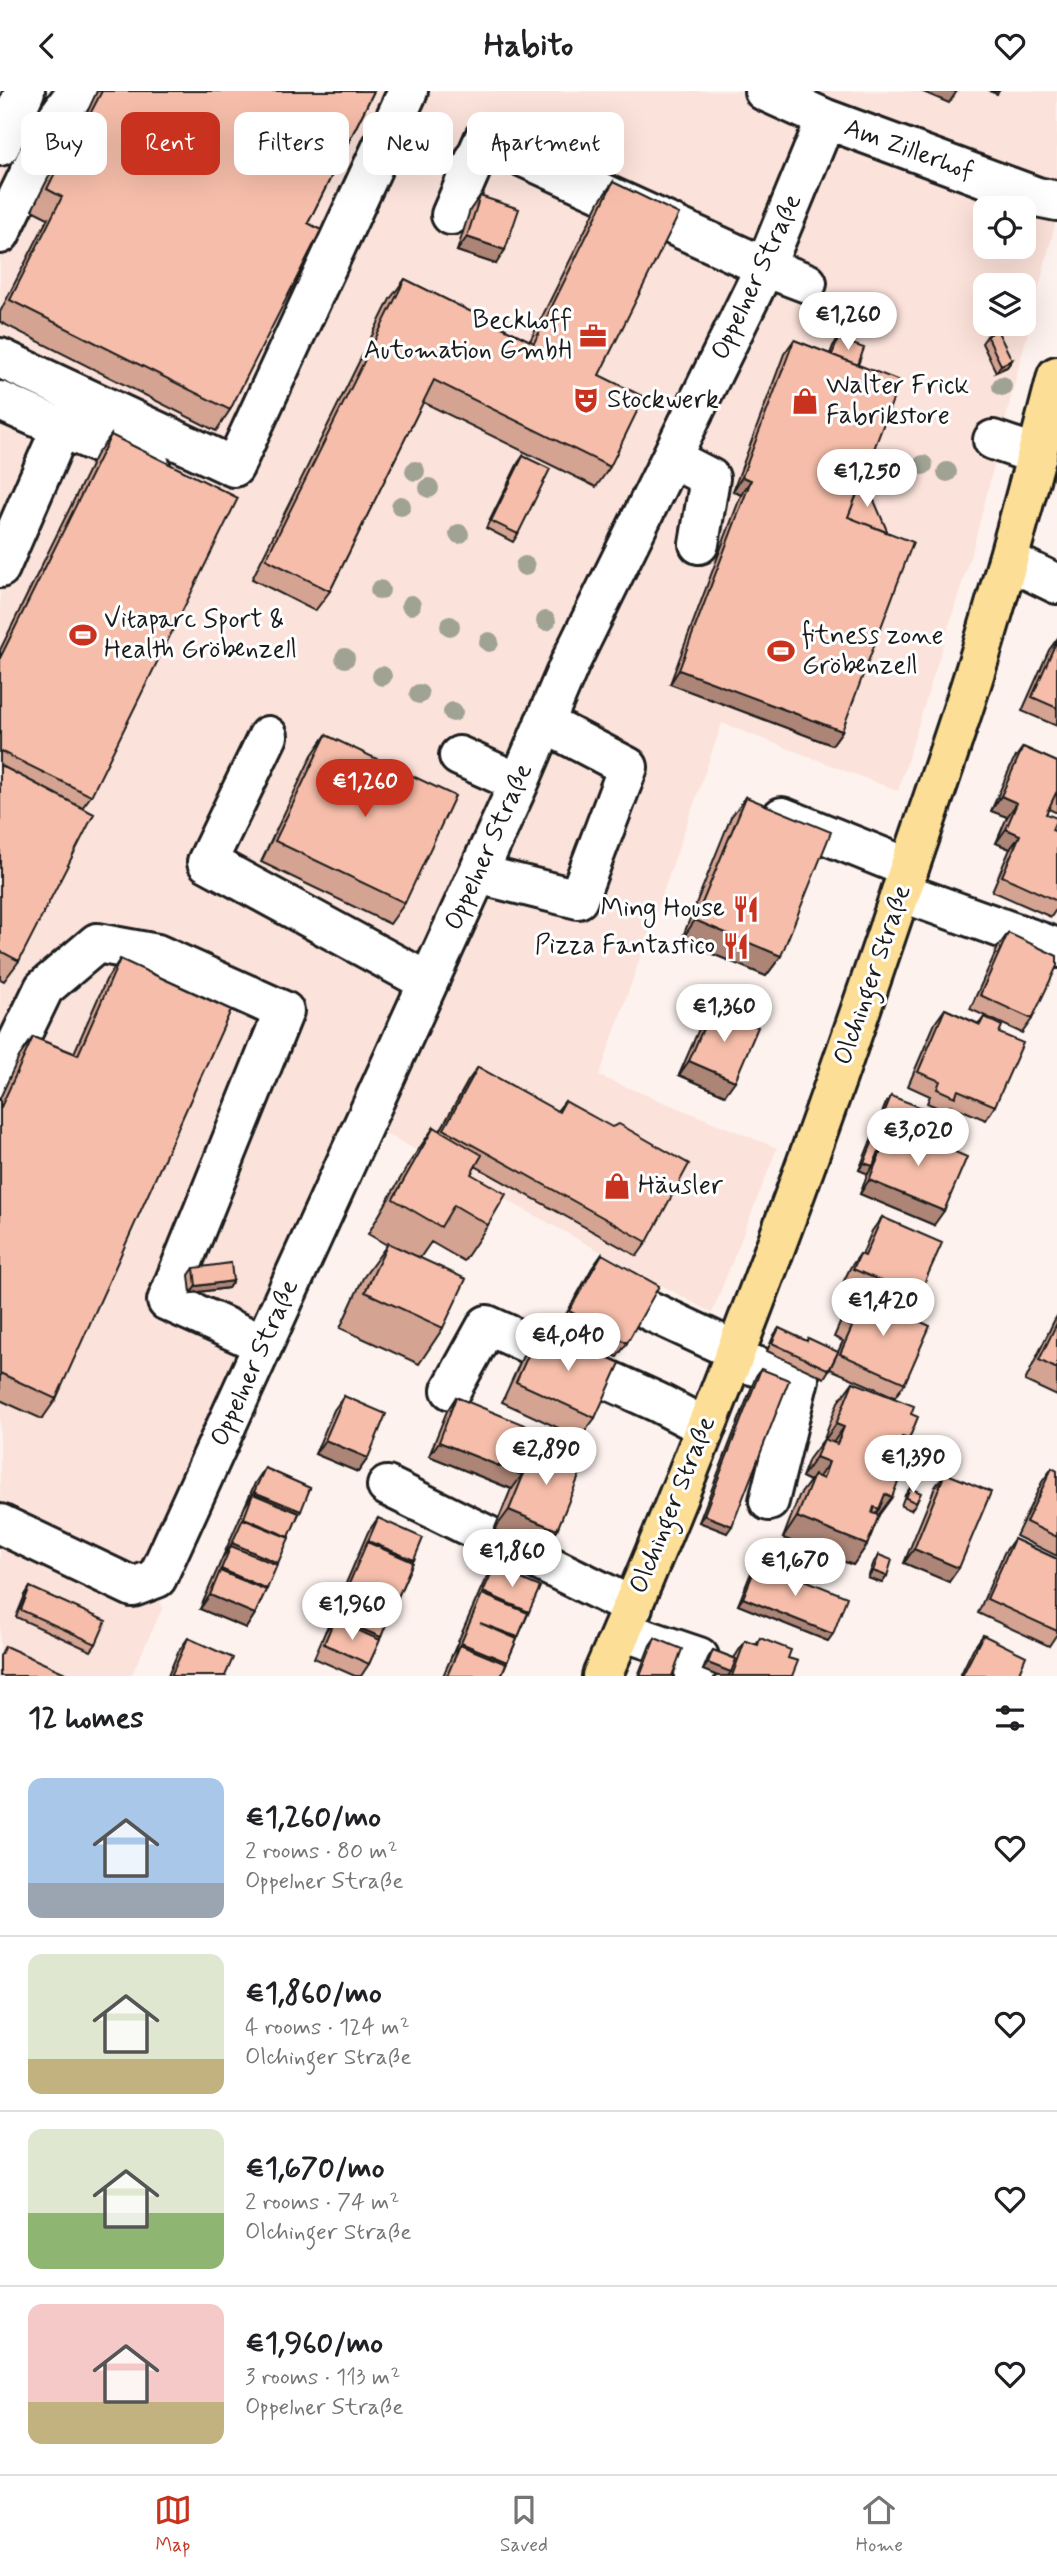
<!DOCTYPE html>
<meta charset="utf-8">
<style>
:root{--surface:#fff;--page:#f6f6f6;--text:#202124;--muted:#757577;--line:#e0e0e0;--accent:#c8321e}
body{margin:0;font-family:Mynerve,sans-serif;background:var(--page);color:var(--text);height:100vh;display:flex;flex-direction:column;font-size:26px;white-space:nowrap}
*{box-sizing:border-box;margin:0}
p{font-size:23px;color:var(--muted)}
.icon{flex:none;width:38px;height:38px;fill:none;stroke:currentColor;stroke-width:2;stroke-linecap:round;stroke-linejoin:round}
.map{position:relative;height:1585px;overflow:hidden}
.sheet{display:flex;flex-direction:column;background:var(--surface);flex:1}
.sheet>*{flex:none}
.top-card{position:absolute;left:21px;top:21px;width:700px;height:63px;display:flex;gap:14px}
.controls{position:absolute;left:973px;top:105px;display:grid;gap:14px}
.controls a{display:grid;place-items:center;width:63px;height:63px;border-radius:14px;background:var(--surface);box-shadow:0 7px 28px #0002;font-size:35px}
.price{position:absolute;translate:-50% -60px;padding:0 16px;border-radius:24px;background:#fff;color:#222;font-size:23px;line-height:46px;filter:drop-shadow(0 2px 4px #0008)}
.price::after{content:'';position:absolute;left:50%;top:42px;width:21px;height:16px;margin-left:-10px;background:inherit;clip-path:polygon(0 0,100% 0,50% 100%)}
.price.selected{background:var(--accent);color:#fff}
ul{padding:0;list-style:none}
li{display:flex;align-items:center;gap:21px;height:175px;padding:0 28px}
li+li{border-top:2px solid var(--line)}
li span{display:grid;place-items:center;flex:none;width:196px;height:140px;border-radius:14px;color:#555}
li>.icon{margin-inline-start:auto}
span .icon{width:84px;height:84px;fill:#fffc;stroke-width:1}
li b{font-size:30px}
h2{display:flex;justify-content:space-between;align-items:center;height:84px;padding:0 28px;font-size:30px}
.tag{padding:0 24px;border-radius:14px;background:var(--surface);box-shadow:0 7px 28px #0002;font-size:24px;line-height:63px}
.tag.selected{background:var(--accent);color:#fff}
header{display:flex;justify-content:space-between;align-items:center;height:91px;padding:0 28px;background:var(--surface);font-size:32px;font-weight:700}
.dock{display:flex;justify-content:space-around;align-items:center;height:98px;border-top:2px solid var(--line);background:var(--surface);font-size:19px;color:var(--muted)}
.dock a{display:grid;justify-items:center;gap:4px}
.dock .selected{color:var(--accent)}
.map>svg:first-child{display:block}
.built{fill:#fbe2da;fill-rule:evenodd}
.lines{fill:none;stroke-linecap:round;stroke-linejoin:round}
.minor-casing{stroke:#1c1c1c;stroke-width:44}
.major-casing{stroke:#1c1c1c;stroke-width:44}
.minor{stroke:#fff;stroke-width:38}
.major{stroke:#fcde96;stroke-width:38}
.tree{fill:#a0a394}
.wall{fill:#d4a392;stroke:#1c1c1c;stroke-width:2}
.shaded-wall{fill:#ac8577;stroke:#1c1c1c;stroke-width:2}
.building{fill:#f6beaa;stroke:#1c1c1c;stroke-width:2}
.labels{text-anchor:middle;dominant-baseline:central;stroke-width:6;stroke-linejoin:round;paint-order:stroke}
.street-label{font-size:26px;fill:#1c1c1c;stroke:#fff}
.poi-label{font-size:26px;fill:#1c1c1c;stroke:#fff;text-anchor:start}
</style>
<header><svg class="icon" aria-label="back" viewBox="0 0 24 24"><path d="M15 5l-7 7 7 7"/></svg>Habito<svg class="icon" aria-label="heart" viewBox="0 0 24 24"><path d="M12 20l-8-8c-3-5 5-10 8-4 3-6 11-1 8 4z"/></svg></header>
<div class="map">
<svg width="1057" height="1585" viewBox="0 0 1057 1585">
<rect width="100%" height="100%" fill="#fdf2ee"/>
<filter id="ink" filterUnits="userSpaceOnUse"><feTurbulence type="fractalNoise" baseFrequency=".0143" numOctaves="2"/><feDisplacementMap in="SourceGraphic" scale="14" xChannelSelector="R" yChannelSelector="G"/><feConvolveMatrix kernelMatrix="1 2 1 2 8 2 1 2 1" color-interpolation-filters="sRGB"/></filter>
<g filter="url(#ink)">
<path class="built" d="M0,0H1057V125L974,453L898,700L722,632L599,985L777,1057L712,1222L365,1031L157,1487L162,1518L131,1585H0ZM985,117H1024V156H985ZM985,194H1024V233H985Z"/>
<g class="lines">
<defs>
<path id="minor" d="M764,0L826,28L1037,106L1057,110
M0,55L25,0
M451,124L484,48L765,176L807,192
M0,143L55,30L77,0
M0,267L234,376L408,0
M0,310L61,337L0,477
M61,337L150,374
M993,349L1037,364
M671,367L710,387L699,453
M1008,469L1057,493
M268,645L207,771L428,891
M459,665L519,692
M782,726L909,777
M478,783L578,808L628,676L544,632
M901,801L1057,857
M0,988L44,897L97,852L157,863L284,920L167,1210L263,1253
M650,1220L736,1260
M732,1268L799,1288L769,1410
M451,1299L487,1234L657,1311L705,1336
M387,1395L633,1516
M0,1433L133,1496L157,1487L519,692L570,572L765,176L826,28
M622,1540L699,1566L694,1585"/>
<path id="major" d="M602,1585C709,1342 802,1093 887,842C913,765 940,689 965,612C1000,504 1029,395 1057,285"/>
</defs>
<use href="#minor" class="minor-casing"/>
<use href="#major" class="major-casing"/>
<use href="#minor" class="minor"/>
<use href="#major" class="major"/>
</g>
<g class="tree">
<circle cx="1002" cy="295" r="10"/>
<circle cx="892" cy="368" r="10"/>
<circle cx="923" cy="374" r="10"/>
<circle cx="415" cy="380" r="10"/>
<circle cx="947" cy="381" r="10"/>
<circle cx="429" cy="397" r="10"/>
<circle cx="401" cy="415" r="10"/>
<circle cx="459" cy="443" r="10"/>
<circle cx="525" cy="475" r="10"/>
<circle cx="380" cy="499" r="10"/>
<circle cx="411" cy="514" r="10"/>
<circle cx="546" cy="530" r="10"/>
<circle cx="450" cy="535" r="10"/>
<circle cx="489" cy="551" r="10"/>
<circle cx="345" cy="567" r="10"/>
<circle cx="382" cy="585" r="10"/>
<circle cx="419" cy="603" r="10"/>
<circle cx="453" cy="621" r="10"/>
</g>
<path class="wall" d="M97,0H374L308,132L230,319L216,340L0,231V221L48,127L32,119L71,42L85,21L87,22Z
M613,91L599,284L610,376L596,396L423,311L330,500L315,520L252,488L390,208L405,188L530,250L599,111Z
M480,105L496,173L457,160L470,119Z
M987,245L1012,269L1007,276L996,281L982,252Z
M838,248L858,274L864,386L842,640L832,654L670,593L741,404L733,400L784,263L794,249L830,263L833,255Z
M111,344L91,705L82,717L19,870L4,890L0,888V559L96,364Z
M523,365L518,443L513,451L486,437L518,372Z
M1057,548V635L1022,620L1049,559Z
M326,644L405,812L390,833L261,771L312,664Z
M1023,656L1057,671V722L1049,718L1046,723L1052,739L1057,741V817L1051,826L992,800L1010,758L996,752L1007,726L991,720L1013,670Z
M746,706L781,865L766,885L681,850L731,726Z
M1008,842L1032,928L1022,942L970,918L998,856Z
M120,868L56,1308L42,1328L0,1309V1007L19,966L33,946L74,962L106,889Z
M712,917L725,1004L679,984L702,931Z
M945,918L979,933L984,926L999,942L995,1015L986,1029L950,1014L945,1020L927,1012L930,1005L908,995L935,932Z
M478,976L557,1020L565,1010L647,1151L637,1165L475,1075L471,1083L488,1134L464,1170L431,1151L420,1167L443,1237L419,1273L340,1237L363,1187L387,1154L368,1143L410,1071L434,1036L440,1040L468,990Z
M891,1005L918,1045L934,1134L860,1103L868,1082L859,1079L886,1012Z
M882,1126L918,1206L908,1220L843,1192L850,1177L860,1163L862,1164L872,1140Z
M602,1163L627,1252L617,1266L560,1234L592,1177Z
M194,1177L233,1190L228,1197L191,1202L189,1184Z
M857,1202L905,1292L895,1306L830,1278L843,1250L834,1246L847,1216Z
M1057,1225V1305L1025,1290L1054,1230Z
M541,1236L595,1327L580,1347L502,1311L527,1256Z
M779,1237L829,1279L824,1287L767,1260L774,1244Z
M761,1278L727,1442L699,1431L756,1285Z
M853,1291L911,1323L909,1348L903,1357L899,1368L892,1406L879,1424L867,1454L853,1474L783,1447L799,1405L810,1390L802,1386L809,1368L824,1348L838,1311Z
M344,1305L368,1367L358,1381L315,1363L334,1319Z
M456,1306L531,1359L536,1353L557,1439L543,1459L494,1439L511,1398L429,1365L447,1320Z
M265,1377L310,1397L255,1523L246,1537L200,1518L255,1392Z
M1052,1377L1057,1380V1465L1016,1445L1042,1391Z
M945,1382L949,1491L904,1472L935,1396Z
M910,1397L916,1412L911,1419L901,1415L905,1404Z
M378,1427L413,1471L369,1573L361,1585H355L314,1567L368,1441Z
M1014,1448L1057,1468V1543L1049,1555L978,1522L1004,1462Z
M879,1464L887,1485L882,1492L868,1487L874,1471Z
M758,1470L828,1550L738,1514L753,1477Z
M494,1476L529,1521L507,1571L501,1585H443L484,1491Z
M30,1496L96,1553L91,1560L16,1526L25,1504Z
M983,1544L1018,1584L1020,1585H960L973,1558Z
M188,1547L225,1585H168L178,1561Z
M655,1547L672,1585H638L650,1554Z
M760,1547L788,1567L792,1585H718L703,1579L708,1567L713,1559L734,1567L745,1550L756,1553Z"/>
<path class="shaded-wall" d="M921,0H957L949,12Z
M989,0H999L997,3Z
M467,146L505,159L496,173L457,160Z
M1012,269L1007,276L996,281L1001,274Z
M742,386L751,389L741,404L733,400Z
M679,579L842,640L832,654L670,593Z
M1001,705L1017,712L1007,726L991,720Z
M1006,738L1020,744L1010,758L996,752Z
M695,829L781,865L766,885L681,850Z
M689,970L735,990L725,1004L679,984Z
M864,1072L873,1075L868,1083L859,1079Z
M869,1089L944,1120L934,1134L860,1103Z
M233,1190L228,1197L191,1202L196,1195Z
M836,1333L844,1336L830,1356L822,1353Z
M902,1346L909,1348L895,1369Z
M325,1349L368,1367L358,1381L315,1363Z
M439,1351L522,1384L512,1398L429,1365Z
M816,1366L829,1371L815,1392L814,1384L810,1390L802,1386Z
M254,1401L301,1420L291,1434L253,1403L245,1415Z
M885,1403L892,1406L877,1426L874,1425L879,1418Z
M509,1419L557,1439L543,1459L494,1439Z
M704,1424L732,1435L727,1442L699,1431Z
M797,1426L867,1454L853,1474L783,1447Z
M244,1427L289,1446L279,1460L242,1430Z
M368,1450L414,1469L404,1484L367,1452Z
M232,1452L278,1472L268,1486L231,1455L223,1466Z
M914,1458L959,1477L949,1491L904,1472Z
M221,1478L267,1498L257,1512L220,1480Z
M873,1480L887,1485L882,1492L868,1487Z
M345,1502L391,1522L381,1536L345,1504L336,1516Z
M210,1504L255,1523L246,1537L200,1518Z
M743,1507L833,1543L828,1550L738,1514Z
M335,1527L381,1546L371,1560L334,1529L325,1541Z
M461,1552L507,1571L498,1585L460,1554L451,1566Z
M708,1572L731,1581L728,1585H718L703,1579Z"/>
<path class="building" d="M102,0H374L308,132L321,139L230,319L10,209L62,106L47,98L85,21L90,23Z
M613,91L679,123L599,284L644,306L610,376L434,289L330,500L266,468L405,188L534,252Z
M480,105L519,118L505,159L467,146Z
M997,239L1012,269L1001,274L987,245Z
M838,248L864,257L858,274L832,264Z
M794,249L900,290L848,426L913,451L842,640L679,579L751,389L742,386Z
M111,344L238,407L91,705L0,660V567Z
M523,365L550,378L518,443L491,430Z
M864,386L888,442L848,426Z
M1057,549V617L1032,606Z
M326,644L455,705L405,812L275,750Z
M1023,656L1057,671V703L1056,702L1046,723L1057,727L1052,739L1057,741V810L1002,785L1020,744L1006,738L1017,712L1001,705Z
M0,674L94,723L19,870L0,860Z
M746,706L831,741L781,865L695,829Z
M1008,842L1057,865V875L1032,928L980,904Z
M120,868L231,919L56,1308L0,1282V1018L33,946L78,964Z
M712,917L758,936L735,990L689,970Z
M945,918L980,934L984,926L1002,935L999,942L1023,952L995,1015L958,999L955,1006L937,998L940,990L918,981Z
M478,976L559,1021L565,1010L612,1036L619,1033L689,1073L647,1151L444,1038Z
M891,1005L928,1019L918,1045L892,1034L887,1041L873,1075L864,1072Z
M892,1034L967,1066L944,1120L869,1089Z
M434,1036L482,1064L471,1083L506,1103L488,1134L454,1114L441,1136L393,1108Z
M882,1126L942,1152L918,1206L853,1178L860,1163L865,1165Z
M388,1152L466,1188L443,1237L365,1201Z
M602,1163L659,1195L627,1252L569,1220Z
M231,1172L233,1190L196,1195L194,1177Z
M857,1202L930,1235L905,1292L840,1263L852,1236L844,1232Z
M1057,1232V1278L1039,1269Z
M541,1236L620,1272L595,1327L516,1291Z
M779,1237L807,1250L808,1247L838,1261L829,1279L772,1252Z
M761,1278L789,1289L732,1435L704,1424Z
M853,1291L914,1315L911,1323L918,1326L909,1348L902,1346L900,1350L905,1352L899,1368L906,1370L892,1406L885,1403L879,1418L874,1416L872,1422L879,1424L867,1454L797,1426L814,1384L823,1388L829,1371L816,1366L824,1348L837,1353L844,1336L836,1333Z
M344,1305L386,1323L368,1367L325,1349Z
M456,1306L539,1340L522,1384L439,1351Z
M536,1353L584,1373L557,1439L509,1419Z
M265,1377L310,1397L301,1420L254,1401Z
M1052,1377L1057,1380V1446L1026,1431Z
M945,1382L991,1401L959,1477L914,1458Z
M910,1397L921,1402L916,1412L906,1407Z
M253,1403L299,1422L289,1446L244,1427Z
M378,1427L423,1447L414,1469L368,1450Z
M243,1428L289,1447L278,1472L232,1452Z
M1014,1448L1057,1468V1540L987,1508Z
M367,1451L413,1471L391,1522L345,1502Z
M231,1455L277,1474L267,1498L221,1478Z
M879,1464L892,1469L887,1485L873,1480Z
M758,1470L847,1506L833,1543L743,1507Z
M494,1476L540,1496L529,1521L483,1501Z
M220,1480L266,1499L255,1523L210,1504Z
M30,1496L106,1530L96,1553L21,1519Z
M482,1503L528,1522L518,1546L480,1532L517,1548L507,1571L461,1552Z
M345,1504L390,1523L381,1546L335,1527Z
M334,1529L380,1549L369,1573L324,1553Z
M983,1544L1026,1565L1018,1584L1020,1585H962Z
M188,1547L233,1567L225,1585H171Z
M655,1547L682,1558L672,1585H640Z
M760,1547L791,1559L788,1567L798,1570L792,1585H732L745,1550L758,1554Z
M460,1554L506,1573L501,1585H447Z
M5,1555L72,1585H0V1565Z
M713,1559L736,1568L731,1581L708,1572Z"/>
</g>
<defs>
<symbol id="office-bare" viewBox="-9 -9 18 18"><path d="M-6-3h4V-5.5h4V-3h4V5H-6ZM-1-4.5V-3h2v-1.5ZM-6 0V1H6V0Z" fill="#c8321e" stroke="#fff" stroke-width="2.5" paint-order="stroke"/></symbol>
<symbol id="theatre-bare" viewBox="-9 -9 18 18"><path d="M-5-5.5Q0-4 5-5.5V0Q5 5 0 6Q-5 5-5 0ZM-3.3-2.5H-1v1.5H-3.3ZM1-2.5H3.3v1.5H1ZM-2.8 1Q0 5.5 2.8 1Z" fill="#c8321e" stroke="#fff" stroke-width="2.5" paint-order="stroke"/></symbol>
<symbol id="shop-bare" viewBox="-9 -9 18 18"><path d="M-5-2.5h2.3a2.7 3.5 0 0 1 5.4 0H5L5.5 6h-11ZM-1.5-2.5h3a1.5 2.3 0 0 0-3 0Z" fill="#c8321e" stroke="#fff" stroke-width="2.5" paint-order="stroke"/></symbol>
<symbol id="stadium-bare" viewBox="-9 -9 18 18"><path d="M0-5a6.5 5 0 1 0 0 10a6.5 5 0 1 0 0-10ZM-3.5-1.8h7v3.6h-7Z" fill="#c8321e" stroke="#fff" stroke-width="2.5" paint-order="stroke"/></symbol>
<symbol id="restaurant-bare" viewBox="-9 -9 18 18"><path d="M-5-6h1v4h1v-4h1v4h1v-4h1v5L-1.5 .5V6h-2V.5L-5-1ZM5-6V6H3V1.5H1.5Q1.5-4 5-6Z" fill="#c8321e" stroke="#fff" stroke-width="2.5" paint-order="stroke"/></symbol>
</defs>
<g fill-rule="evenodd">
<use href="#office-bare" x="574" y="226" width="38" height="38"/>
<use href="#theatre-bare" x="567" y="290" width="38" height="38"/>
<use href="#shop-bare" x="786" y="291" width="38" height="38"/>
<use href="#stadium-bare" x="64" y="525" width="38" height="38"/>
<use href="#stadium-bare" x="762" y="541" width="38" height="38"/>
<use href="#restaurant-bare" x="727" y="799" width="38" height="38"/>
<use href="#restaurant-bare" x="717" y="836" width="38" height="38"/>
<use href="#shop-bare" x="598" y="1076" width="38" height="38"/>
</g>
<g class="labels">
<g class="street-label">
<text transform="translate(909 59) rotate(20)">Am Zillerhof</text>
<text transform="translate(757 186) rotate(-65)">Oppelner Straße</text>
<text transform="translate(489 756) rotate(-66)">Oppelner Straße</text>
<text transform="translate(873 884) rotate(-71)">Olchinger Straße</text>
<text transform="translate(255 1272) rotate(-66)">Oppelner Straße</text>
<text transform="translate(673 1414) rotate(-68)">Olchinger Straße</text>
</g>
<g class="poi-label">
<text x="572" y="230" text-anchor="end">Beckhoff<tspan x="572" dy="30">Automation GmbH</tspan></text>
<text x="826" y="295">Walter Frick<tspan x="826" dy="30">Fabrikstore</tspan></text>
<text x="607" y="309">Stockwerk</text>
<text x="104" y="529">Vitaparc Sport &amp;<tspan x="104" dy="30">Health Gröbenzell</tspan></text>
<text x="802" y="545">fitness zone<tspan x="802" dy="30">Gröbenzell</tspan></text>
<text x="725" y="818" text-anchor="end">Ming House</text>
<text x="715" y="855" text-anchor="end">Pizza Fantastico</text>
<text x="638" y="1095">Häusler</text>
</g>
</g>
</svg>
<div class="controls">
<a><svg class="icon" aria-label="locate" viewBox="0 0 24 24"><circle cx="12" cy="12" r="6"/><path d="M12 2v4M12 18v4M2 12h4M18 12h4"/></svg></a>
<a><svg class="icon" aria-label="layers" viewBox="0 0 24 24"><path d="M12 4l9 5-9 5-9-5zM3 14l9 5 9-5"/></svg></a>
</div>
<b class="price" style="left:848px;top:261px">€1,260</b>
<b class="price" style="left:867px;top:418px">€1,250</b>
<b class="price selected" style="left:365px;top:728px">€1,260</b>
<b class="price" style="left:724px;top:953px">€1,360</b>
<b class="price" style="left:918px;top:1077px">€3,020</b>
<b class="price" style="left:883px;top:1247px">€1,420</b>
<b class="price" style="left:568px;top:1282px">€4,040</b>
<b class="price" style="left:546px;top:1396px">€2,890</b>
<b class="price" style="left:913px;top:1404px">€1,390</b>
<b class="price" style="left:512px;top:1498px">€1,860</b>
<b class="price" style="left:795px;top:1507px">€1,670</b>
<b class="price" style="left:352px;top:1551px">€1,960</b>
<div class="top-card">
<a class="tag">Buy</a>
<a class="tag selected">Rent</a>
<a class="tag">Filters</a>
<a class="tag">New</a>
<a class="tag">Apartment</a>
</div>
</div>
<section class="sheet">
<h2>12 homes<svg class="icon" aria-label="filters" viewBox="0 0 24 24"><path d="M4 7h16M4 17h16"/><circle cx="9" cy="7" r="2"/><circle cx="15" cy="17" r="2"/></svg></h2>
<ul>
<li><span style="background:linear-gradient(#a9c7e8 75%,#9aa5b1 0)"><svg class="icon" aria-label="home" viewBox="0 0 24 24"><path d="M3 11l9-7 9 7M6 9v11h12V9"/></svg></span><div><b>€1,260/mo</b><p>2 rooms · 80 m²</p><p>Oppelner Straße</p></div><svg class="icon" aria-label="heart" viewBox="0 0 24 24"><path d="M12 20l-8-8c-3-5 5-10 8-4 3-6 11-1 8 4z"/></svg></li>
<li><span style="background:linear-gradient(#dfe7d0 75%,#c2b280 0)"><svg class="icon" aria-label="home" viewBox="0 0 24 24"><path d="M3 11l9-7 9 7M6 9v11h12V9"/></svg></span><div><b>€1,860/mo</b><p>4 rooms · 124 m²</p><p>Olchinger Straße</p></div><svg class="icon" aria-label="heart" viewBox="0 0 24 24"><path d="M12 20l-8-8c-3-5 5-10 8-4 3-6 11-1 8 4z"/></svg></li>
<li><span style="background:linear-gradient(#dfe7d0 60%,#8fb573 0)"><svg class="icon" aria-label="home" viewBox="0 0 24 24"><path d="M3 11l9-7 9 7M6 9v11h12V9"/></svg></span><div><b>€1,670/mo</b><p>2 rooms · 74 m²</p><p>Olchinger Straße</p></div><svg class="icon" aria-label="heart" viewBox="0 0 24 24"><path d="M12 20l-8-8c-3-5 5-10 8-4 3-6 11-1 8 4z"/></svg></li>
<li><span style="background:linear-gradient(#f6c9c9 70%,#c2b280 0)"><svg class="icon" aria-label="home" viewBox="0 0 24 24"><path d="M3 11l9-7 9 7M6 9v11h12V9"/></svg></span><div><b>€1,960/mo</b><p>3 rooms · 113 m²</p><p>Oppelner Straße</p></div><svg class="icon" aria-label="heart" viewBox="0 0 24 24"><path d="M12 20l-8-8c-3-5 5-10 8-4 3-6 11-1 8 4z"/></svg></li>
</ul>
</section>
<nav class="dock">
<a class="selected"><svg class="icon" aria-label="map" viewBox="0 0 24 24"><path d="M3 6l6-2 6 2 6-2v14l-6 2-6-2-6 2zM9 4v14M15 6v14"/></svg>Map</a>
<a><svg class="icon" aria-label="saved" viewBox="0 0 24 24"><path d="M7 4h10v16l-5-4-5 4z"/></svg>Saved</a>
<a><svg class="icon" aria-label="home" viewBox="0 0 24 24"><path d="M3 11l9-7 9 7M6 9v11h12V9"/></svg>Home</a>
</nav>
